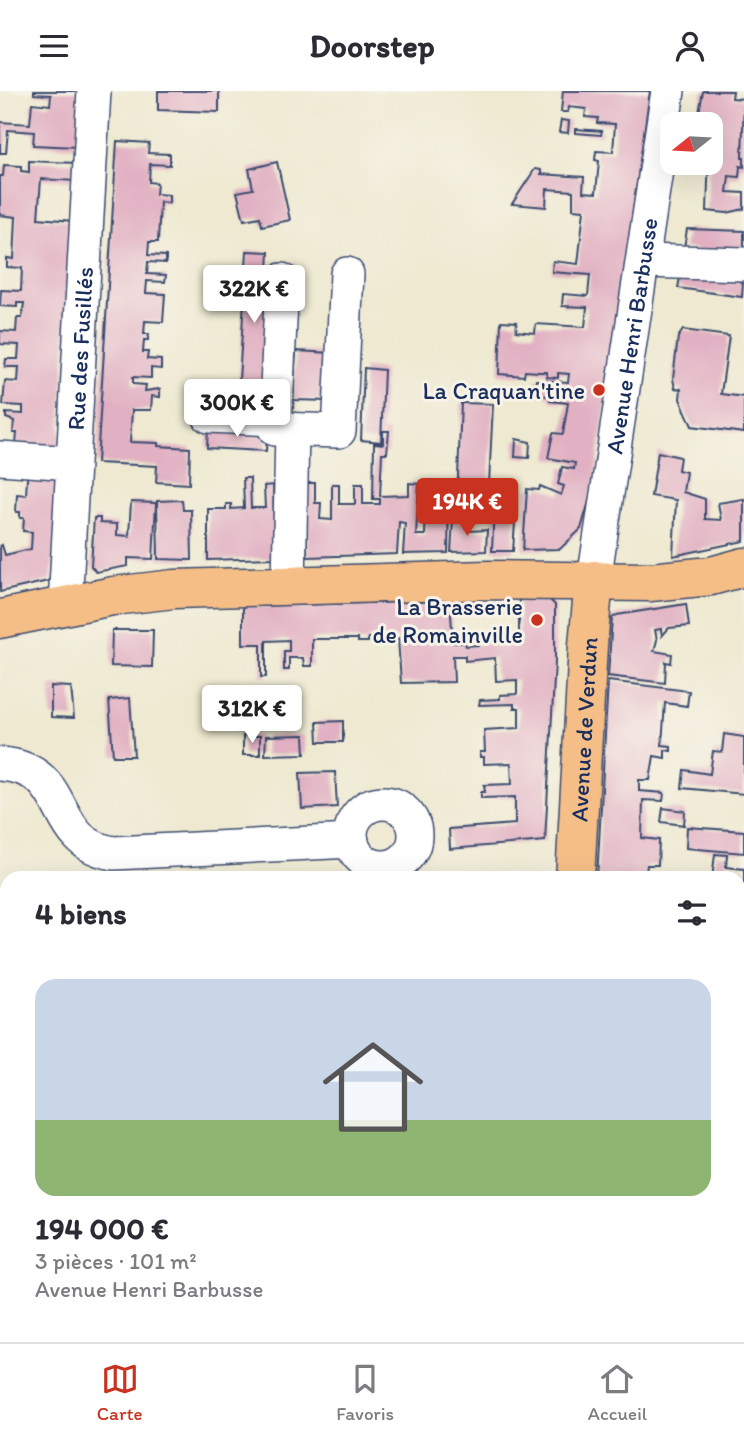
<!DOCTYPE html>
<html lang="fr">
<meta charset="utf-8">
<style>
:root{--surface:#fff;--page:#f2f2f3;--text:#2b2b33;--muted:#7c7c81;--line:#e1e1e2;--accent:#c8321e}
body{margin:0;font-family:Itim,sans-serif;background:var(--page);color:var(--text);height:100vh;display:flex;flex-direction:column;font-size:26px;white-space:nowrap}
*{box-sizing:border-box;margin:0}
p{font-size:23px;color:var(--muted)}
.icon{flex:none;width:38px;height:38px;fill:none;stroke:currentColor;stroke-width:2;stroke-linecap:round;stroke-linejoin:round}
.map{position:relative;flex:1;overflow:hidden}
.sheet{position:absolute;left:0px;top:780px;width:746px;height:471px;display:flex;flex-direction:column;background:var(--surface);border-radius:21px 21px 0 0;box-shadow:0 7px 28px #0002}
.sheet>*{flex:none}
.needle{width:46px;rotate:252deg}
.tools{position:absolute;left:660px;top:21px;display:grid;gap:14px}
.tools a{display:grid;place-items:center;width:63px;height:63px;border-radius:14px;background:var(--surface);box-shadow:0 7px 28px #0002;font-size:35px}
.price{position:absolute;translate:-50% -60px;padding:0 16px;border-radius:7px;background:#fff;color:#222;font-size:23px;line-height:46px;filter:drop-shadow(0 2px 4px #0008)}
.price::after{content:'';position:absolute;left:50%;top:42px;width:21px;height:16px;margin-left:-10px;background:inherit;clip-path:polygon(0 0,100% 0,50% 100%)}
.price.on{background:var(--accent);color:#fff}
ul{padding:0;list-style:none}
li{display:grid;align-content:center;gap:14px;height:371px;padding:0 35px}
li span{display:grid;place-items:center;height:217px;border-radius:21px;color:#555}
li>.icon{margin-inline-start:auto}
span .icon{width:126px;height:126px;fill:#fffc;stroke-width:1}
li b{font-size:30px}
h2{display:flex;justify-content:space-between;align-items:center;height:84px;padding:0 35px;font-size:30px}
header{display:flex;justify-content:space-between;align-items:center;height:91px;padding:0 35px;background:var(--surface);font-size:32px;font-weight:700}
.tabs{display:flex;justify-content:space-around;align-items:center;height:98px;border-top:2px solid var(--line);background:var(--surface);font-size:19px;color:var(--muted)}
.tabs a{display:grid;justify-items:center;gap:4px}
.tabs .on{color:var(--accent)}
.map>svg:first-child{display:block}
.building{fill:#e1b0c2}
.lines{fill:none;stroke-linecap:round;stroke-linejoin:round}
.minor-casing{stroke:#3b4b6f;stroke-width:36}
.major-casing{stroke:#3b4b6f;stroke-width:41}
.minor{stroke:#fff;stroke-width:33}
.major{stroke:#f6be87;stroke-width:38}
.poi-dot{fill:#c8321e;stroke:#f7f3e8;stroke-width:2.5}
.labels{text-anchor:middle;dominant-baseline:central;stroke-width:6;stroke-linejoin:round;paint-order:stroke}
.street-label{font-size:24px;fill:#1b2f5e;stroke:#f7f3e8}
.poi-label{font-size:24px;fill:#1b2f5e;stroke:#f7f3e8;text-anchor:end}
</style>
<header><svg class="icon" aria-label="menu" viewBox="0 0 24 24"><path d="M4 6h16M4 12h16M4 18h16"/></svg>Doorstep<svg class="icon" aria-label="person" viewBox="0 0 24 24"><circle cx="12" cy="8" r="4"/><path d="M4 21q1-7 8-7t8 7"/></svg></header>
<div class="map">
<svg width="744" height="1251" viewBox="0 0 744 1251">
<rect width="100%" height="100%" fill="#f7f3e8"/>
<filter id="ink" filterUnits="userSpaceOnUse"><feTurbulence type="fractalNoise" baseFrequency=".0143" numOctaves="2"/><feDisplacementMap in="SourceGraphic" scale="14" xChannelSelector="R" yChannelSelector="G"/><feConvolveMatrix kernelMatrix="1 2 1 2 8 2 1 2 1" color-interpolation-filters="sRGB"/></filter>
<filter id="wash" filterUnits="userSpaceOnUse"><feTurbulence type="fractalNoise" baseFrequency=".00686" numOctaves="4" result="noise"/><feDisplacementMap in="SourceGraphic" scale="28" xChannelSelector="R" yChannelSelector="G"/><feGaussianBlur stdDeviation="1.57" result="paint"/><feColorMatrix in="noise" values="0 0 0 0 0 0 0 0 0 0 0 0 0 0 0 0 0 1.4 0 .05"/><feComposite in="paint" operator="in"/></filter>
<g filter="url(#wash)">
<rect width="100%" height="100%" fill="#eee9d0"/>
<g id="blocks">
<path class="building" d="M34,0H81L78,56L33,54L34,41L8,39L6,62H0V31L30,33L32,12L50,14L51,4L34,3Z
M158,0H219V21L158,19Z
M563,0H650L595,389L581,438L560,458L523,459L527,398L539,399L540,395L561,404L564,395L558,393L562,376L574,378L575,372L548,367L553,342L563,343L568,312L550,310V305L535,304L536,289L568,291L569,283L558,282V287L547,286V281H539L525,280L524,285L499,283L501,230L517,231L516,240L535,242L536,233L585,236L587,216L562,215L563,203L588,205L590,184L552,181L553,170L578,173L584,119L573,118V100L547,98L546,116L512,113L535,78L541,79V83L584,86L583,101L596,102L599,70L595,69L596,60L613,61L615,33L597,32L598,27L585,26L586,18L569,16L568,21H561Z
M703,0H733L732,7L744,8L742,67H744V76L740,75L739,86L729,85L727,101L744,102V118L727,122L707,120L710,33H697Z
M561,29L569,30L568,42L559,41Z
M576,38L602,40L601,44L576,42Z
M117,50L149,52L148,62L170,63V74L150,73L149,91L157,92L156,103L169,104V112L160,111L158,151H149L148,164L166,165V172L148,171L147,183L166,184L165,191L147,190L146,202L165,203L163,231L145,230L144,243H149L148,249H144L143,261H148L147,268L161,269V278L151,277V287L133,286V293L146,294L145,300L160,298V306L152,305L151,319H132L130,351L158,352V355L190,357L189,393L156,391L157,375L97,372Z
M29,70L77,72L76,90L41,88L38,127L73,130L59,366L15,363L17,342H13L14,330L6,327V322L23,323V315L3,314L5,290L18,291L19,276H5L6,268H18L19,254L0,253V240L16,241L17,227H22L24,212H17V216L0,215L1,199L21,200L22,177L7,176V167L14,168L16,126L0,124V85H3L4,74L21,75V80L29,81Z
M277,71L290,129L262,135L260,126L244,129L237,101L253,98L249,78Z
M687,138L744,140V166L684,157Z
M247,160L269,161L261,307L238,306Z
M682,176L719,179L743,192L742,206L678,197Z
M683,239L729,245L721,303L744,306V342L692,335L680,308L681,298L675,297L673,288L678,246Z
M296,260L332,262L330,310L293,309Z
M364,277L384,279L381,351L361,349Z
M461,312L493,313L488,412L457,410Z
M208,336L267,339L266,360L207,357Z
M383,340H389L387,362H382L380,405L409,404V392L419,393L416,444H425L426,411H420L421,404H449L448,462L403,463L405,432L399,431L397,463L307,466V392H315V412H321L320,428L332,429V393H339V413H355V393H363V413H380V408H373L374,352L383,353Z
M516,348L530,351L529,367L515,366Z
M658,361L680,366L678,379L686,381L683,401L705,408V428L721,429L718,412L744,408V450L673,465L676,409L651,405Z
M28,373L59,375L52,484L48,490L0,501V455L2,454L5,464L31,458L32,441L23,440L24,427H20V421H16L17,403L26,404Z
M243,387H250L251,417H265L264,395L273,394L275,467L208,469V418H226V413H231V418L244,417Z
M495,390L510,391L509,402L517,403L513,460H492Z
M182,409L183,419H191L192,469L158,468L157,410Z
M131,411L156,412L153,468L128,467V475L96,481L91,475L94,427H100V432L117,433V444L129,445Z
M453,429H469V440L487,439L486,460L451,461Z
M549,508L555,514V570L545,750L450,758L449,738L515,733V706L481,707V701H485L484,694L512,693L511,672L484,673V666H480V661H485L484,639L519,637V617H514V613L479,614L480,609L500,608V604L517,603V589L496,590L495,567L465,570V565H453L454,591L401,592L398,547H368V551H358V548H312V575H304L303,567H289V579H284V560H289V549L266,550V586H261V553H243V515L450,510L453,552H465L466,555L479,554L480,551L499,550V546L519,545V509Z
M686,513L689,535L669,537L662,545L661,538L655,539L657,549L654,560L672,563L671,572L666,571L665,592L608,585L612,527L617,524Z
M112,539H153L152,576L111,575Z
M608,590L689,600L687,615L665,612L662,654L671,655V660L665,659V667L654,665L650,689H639V700L664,702L663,710L643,709L642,747L659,749L658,774H647L645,788H597Z
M51,595L71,596L74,627L51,626Z
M130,607L134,665H113L109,609Z
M343,630V651H318L317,631Z
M724,643L744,646V703L682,697L684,679L710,683L713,660L722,661Z
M304,644L305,663L265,664L266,645Z
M243,645H260V664H243Z
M335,681L337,716L302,718L300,682Z
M663,717L685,720L684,734L661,731Z
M687,736L744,740V762L686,757Z
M715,763L727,764L726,776L744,778V806H738V788H712Z
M0,817H5L3,852H0Z
M738,836H744V883L738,882Z
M738,992H744V1036H738Z
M0,995H7V1027H0Z
M738,1100H744V1127H738Z
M0,1117H7V1162L0,1161Z
M0,1206H7V1244H17L16,1251H0Z
M85,1244H146V1251H85Z
M244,1244H305L306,1251H244Z"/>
</g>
</g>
<g filter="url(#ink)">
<use href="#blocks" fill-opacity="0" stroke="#3b4b6f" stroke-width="2"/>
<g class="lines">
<defs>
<g id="minor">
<path d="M644,170L744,173"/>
<path d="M282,189L275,338L339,340L347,183"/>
<path d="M209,325L275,328"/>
<path d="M0,367L72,372"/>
<path id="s1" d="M594,489L668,0"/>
<path d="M289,494L292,338"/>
<path id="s2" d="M65,514L94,0"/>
<path d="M0,673C76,678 45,752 114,762L352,750"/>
<circle cx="383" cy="744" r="32"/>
<path d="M738,895H744"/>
<path d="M0,1074L7,1068"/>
<path d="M738,1137H744"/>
</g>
<g id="major">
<path d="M0,528L113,505L174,498L488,489L650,491L711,485L744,476"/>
<path id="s3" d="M575,788L588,554L594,489"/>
<path d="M552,1251V1244"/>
</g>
</defs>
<use href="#minor" class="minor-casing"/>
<use href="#major" class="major-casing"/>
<use href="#minor" class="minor"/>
<use href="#major" class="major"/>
</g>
</g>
<g class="poi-dot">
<circle cx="599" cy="299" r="7"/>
<circle cx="537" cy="529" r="7"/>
</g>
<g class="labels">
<g class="street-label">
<text stroke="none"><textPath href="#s1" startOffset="247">Avenue Henri Barbusse</textPath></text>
<text stroke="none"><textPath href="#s2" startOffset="257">Rue des Fusillés</textPath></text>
<text stroke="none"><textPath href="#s3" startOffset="150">Avenue de Verdun</textPath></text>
</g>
<g class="poi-label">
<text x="585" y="299">La Craquan'tine</text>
<text x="523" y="515">La Brasserie<tspan x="523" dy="28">de Romainville</tspan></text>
</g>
</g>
</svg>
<div class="tools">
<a><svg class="needle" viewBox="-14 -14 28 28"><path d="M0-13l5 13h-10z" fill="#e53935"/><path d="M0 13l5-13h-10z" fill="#7c7c81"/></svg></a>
</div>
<b class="price" style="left:254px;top:234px">322K €</b>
<b class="price" style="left:237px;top:348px">300K €</b>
<b class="price on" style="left:467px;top:447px">194K €</b>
<b class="price" style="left:252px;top:654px">312K €</b>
<section class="sheet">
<h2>4 biens<svg class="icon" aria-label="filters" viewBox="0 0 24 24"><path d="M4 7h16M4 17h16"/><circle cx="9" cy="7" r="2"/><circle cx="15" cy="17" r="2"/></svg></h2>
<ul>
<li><span style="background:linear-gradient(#c9d6e8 65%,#8fb573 0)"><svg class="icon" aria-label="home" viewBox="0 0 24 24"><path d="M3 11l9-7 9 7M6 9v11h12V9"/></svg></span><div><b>194 000 €</b><p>3 pièces · 101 m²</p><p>Avenue Henri Barbusse</p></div></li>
</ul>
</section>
</div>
<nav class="tabs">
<a class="on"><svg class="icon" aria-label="map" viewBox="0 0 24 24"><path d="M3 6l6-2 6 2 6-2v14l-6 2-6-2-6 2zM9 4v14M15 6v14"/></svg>Carte</a>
<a><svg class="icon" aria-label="saved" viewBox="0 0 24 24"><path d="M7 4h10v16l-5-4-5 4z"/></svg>Favoris</a>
<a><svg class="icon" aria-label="home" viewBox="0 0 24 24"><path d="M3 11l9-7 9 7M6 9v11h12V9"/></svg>Accueil</a>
</nav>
